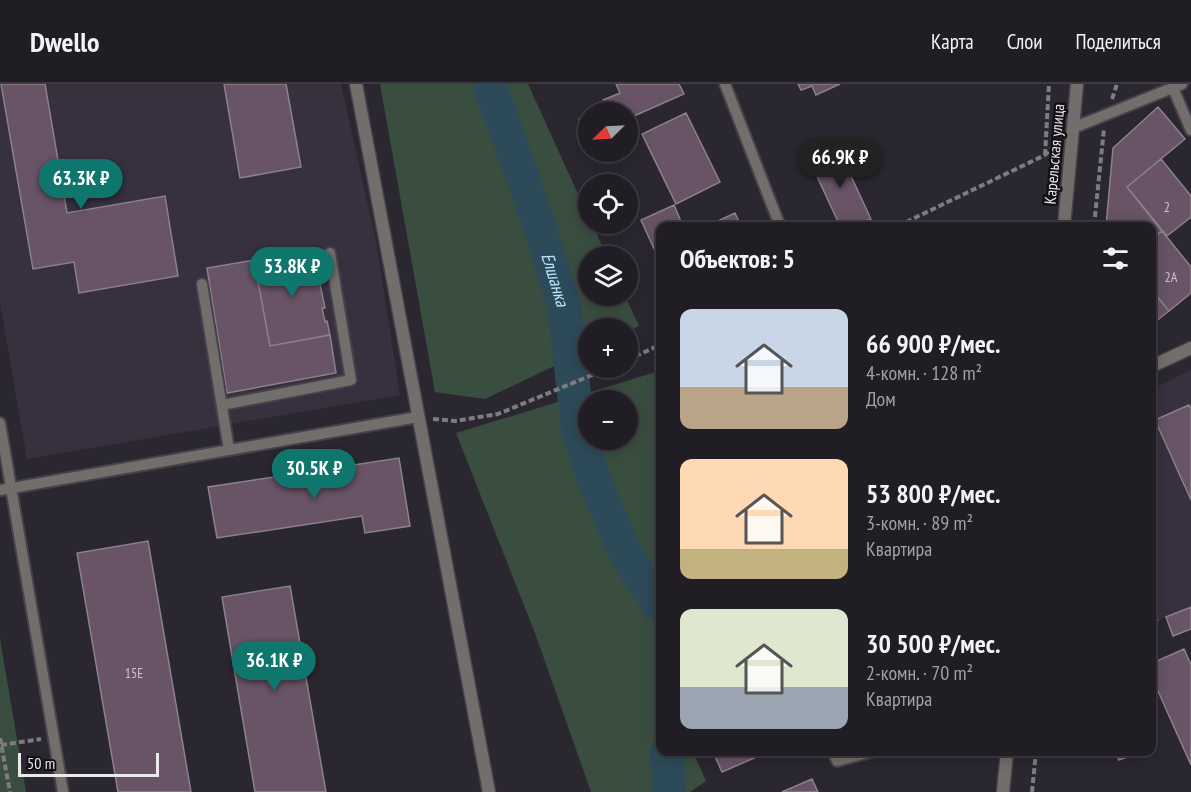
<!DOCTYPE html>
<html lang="ru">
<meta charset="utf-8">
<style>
:root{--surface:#201d24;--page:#28262c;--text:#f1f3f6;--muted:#a2a2a6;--line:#3d3b41;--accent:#0f766e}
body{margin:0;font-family:"PT Sans Narrow",sans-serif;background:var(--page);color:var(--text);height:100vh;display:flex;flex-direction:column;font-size:22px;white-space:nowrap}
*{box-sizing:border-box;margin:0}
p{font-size:20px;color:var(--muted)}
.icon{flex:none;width:33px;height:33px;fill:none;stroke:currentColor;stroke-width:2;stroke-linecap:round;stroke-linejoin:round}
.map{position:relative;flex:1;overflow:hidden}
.drawer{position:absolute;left:656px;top:138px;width:500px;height:534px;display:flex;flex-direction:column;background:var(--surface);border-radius:12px;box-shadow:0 3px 15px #0003,0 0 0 2px var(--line)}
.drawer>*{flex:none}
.needle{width:39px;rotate:246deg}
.tools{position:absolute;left:578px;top:18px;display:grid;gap:12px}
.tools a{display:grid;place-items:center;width:60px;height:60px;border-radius:50%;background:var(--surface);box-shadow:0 3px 15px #0003,0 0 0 2px var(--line);font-size:30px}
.scale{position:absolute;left:18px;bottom:15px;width:141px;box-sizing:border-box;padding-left:6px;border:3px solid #ebe9ee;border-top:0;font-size:16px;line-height:21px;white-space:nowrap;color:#ebe9ee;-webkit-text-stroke:4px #131115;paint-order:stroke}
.price{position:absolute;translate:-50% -51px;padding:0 14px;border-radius:21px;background:var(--accent);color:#fff;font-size:20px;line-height:39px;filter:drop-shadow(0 2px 3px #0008)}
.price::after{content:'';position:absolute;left:50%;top:36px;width:18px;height:14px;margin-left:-9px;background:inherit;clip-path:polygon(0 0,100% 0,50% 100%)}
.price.current{background:#222;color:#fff}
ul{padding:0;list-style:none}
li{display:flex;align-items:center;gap:18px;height:150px;padding:0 24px}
li span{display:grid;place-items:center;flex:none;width:168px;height:120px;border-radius:12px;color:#555}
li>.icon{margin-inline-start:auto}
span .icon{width:72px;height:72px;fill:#fffc;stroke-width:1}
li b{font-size:26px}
h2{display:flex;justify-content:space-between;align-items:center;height:72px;padding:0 24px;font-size:26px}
header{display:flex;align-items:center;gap:36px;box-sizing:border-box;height:84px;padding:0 30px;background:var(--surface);border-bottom:2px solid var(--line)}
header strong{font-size:28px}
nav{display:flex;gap:33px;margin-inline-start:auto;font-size:21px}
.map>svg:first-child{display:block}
.built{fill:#37313f}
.green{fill:#3a4e40;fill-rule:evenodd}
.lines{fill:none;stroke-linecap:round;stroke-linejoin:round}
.river{stroke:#2d4a58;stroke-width:34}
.building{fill:#685367;stroke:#8b828b;stroke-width:1.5}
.service-casing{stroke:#46424b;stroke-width:14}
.minor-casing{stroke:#46424b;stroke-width:15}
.tertiary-casing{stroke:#46424b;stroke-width:15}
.path{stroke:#7e7b82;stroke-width:4;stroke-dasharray:6 3;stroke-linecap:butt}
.service{stroke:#726e6b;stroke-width:10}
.minor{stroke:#726e6b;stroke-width:12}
.tertiary{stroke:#726e6b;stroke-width:12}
.labels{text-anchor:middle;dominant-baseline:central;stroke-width:5;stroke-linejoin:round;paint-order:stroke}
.number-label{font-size:14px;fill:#cac4cc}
.street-label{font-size:16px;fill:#ebe9ee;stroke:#131115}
.water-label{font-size:18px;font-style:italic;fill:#b9e6fe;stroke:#131115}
</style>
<header>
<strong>Dwello</strong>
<nav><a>Карта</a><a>Слои</a><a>Поделиться</a></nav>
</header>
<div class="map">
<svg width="1191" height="708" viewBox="0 0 1191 708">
<rect width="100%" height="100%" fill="#2b2730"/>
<path class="built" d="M0,0H341L376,157L400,311L27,375L0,219Z
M1191,286V523L1151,539L1150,306Z"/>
<path class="green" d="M380,0H528L588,132V140H592L607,172H588V212H625L639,242L627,248V244H588V266L485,315L435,308Z
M656,288L660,307V668H693L706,697L690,708H591L535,549L456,349ZM588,316H627V356H588Z
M0,555L26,708H0Z"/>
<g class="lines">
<g class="river">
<path id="s1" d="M491,0L492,7L538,137L564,222L578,344L593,393L628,474L660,523"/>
<path d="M667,668L669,708"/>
</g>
</g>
<path class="building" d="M1,0H45L67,129L165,112L178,192L79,209L74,178L33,185Z
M224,0H286L301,83L240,94Z
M616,0H679L684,10L627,35V28H595L606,23L603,16L620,9Z
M798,0H840L816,11L812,2L801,6Z
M1158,23L1185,55L1127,103L1162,147L1150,156V142H1106L1113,64Z
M686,29L720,98L676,120L642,50Z
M588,31V52H587L579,35Z
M838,64L871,135L853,142H840L810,77Z
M1161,75L1191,112V133L1167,152L1127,103Z
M674,121L683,142H660V178L641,136Z
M735,129L741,142H707Z
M1162,147L1191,183V209L1169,227L1150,204V156Z
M314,165L317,195H319L325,224H322L325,238L327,237L330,251L270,262L254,176Z
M254,176L270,262L330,251L336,289L227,309L207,184Z
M1150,204L1169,227L1155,238L1150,232Z
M1189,321L1191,325V416L1155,336Z
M399,374L410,442L365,449L362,432L217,454L208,403Z
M148,457L191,708H118L77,469Z
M290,502L326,708H255L222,513Z
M1150,515L1158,536L1150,539Z
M1191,523V545L1173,552L1166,533Z
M1184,565L1191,581V681L1150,589V580Z
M713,668H768L722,688Z
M1115,668H1140L1119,676Z
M812,695L818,708H782Z"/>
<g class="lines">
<defs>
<path id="service" d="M725,0L780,142
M1173,4L1191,46
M1073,44L1182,0
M202,200L229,366
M222,321L351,296L330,169
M0,339L63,708
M0,406L418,333
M833,668L837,677L871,668"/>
<path id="minor" d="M356,0L489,708
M1150,283L1191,264"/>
<path id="tertiary" d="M1064,142L1077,0
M1003,708L1007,668"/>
</defs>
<use href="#service" class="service-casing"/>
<use href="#minor" class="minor-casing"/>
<use href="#tertiary" class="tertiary-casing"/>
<path class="path" d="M1112,15L1117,0
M1045,71L1049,0
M898,142L1045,71L1056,60
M1094,142L1104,45
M627,276L660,261
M433,335L455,337L498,330L609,284
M0,654L10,708
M1,661L41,655
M1032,708L1036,668"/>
<use href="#service" class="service"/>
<use href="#minor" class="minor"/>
<use href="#tertiary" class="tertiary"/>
</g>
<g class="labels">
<g class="number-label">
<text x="1167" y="123">2</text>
<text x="1171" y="193">2А</text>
<text x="134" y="589">15Е</text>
</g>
<g class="street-label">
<text transform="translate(1054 70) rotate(-85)">Карельская улица</text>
</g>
<g class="water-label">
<text stroke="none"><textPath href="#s1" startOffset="206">Елшанка</textPath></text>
</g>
</g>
</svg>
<div class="tools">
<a><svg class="needle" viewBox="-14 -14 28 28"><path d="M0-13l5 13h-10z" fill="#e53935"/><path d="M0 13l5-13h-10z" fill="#a2a2a6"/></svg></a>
<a><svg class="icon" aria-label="locate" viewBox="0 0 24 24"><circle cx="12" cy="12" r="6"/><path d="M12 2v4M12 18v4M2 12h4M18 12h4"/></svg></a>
<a><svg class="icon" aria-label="layers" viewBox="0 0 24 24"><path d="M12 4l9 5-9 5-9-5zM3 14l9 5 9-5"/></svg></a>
<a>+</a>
<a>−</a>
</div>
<div class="scale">50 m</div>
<b class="price current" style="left:840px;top:105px">66.9K ₽</b>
<b class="price" style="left:81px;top:126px">63.3K ₽</b>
<b class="price" style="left:292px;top:214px">53.8K ₽</b>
<b class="price" style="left:314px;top:416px">30.5K ₽</b>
<b class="price" style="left:274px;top:608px">36.1K ₽</b>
<section class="drawer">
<h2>Объектов: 5<svg class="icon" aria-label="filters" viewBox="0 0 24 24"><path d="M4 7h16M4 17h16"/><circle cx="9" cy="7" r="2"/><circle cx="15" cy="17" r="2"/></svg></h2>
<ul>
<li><span style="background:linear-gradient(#c9d6e8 65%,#b9a48a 0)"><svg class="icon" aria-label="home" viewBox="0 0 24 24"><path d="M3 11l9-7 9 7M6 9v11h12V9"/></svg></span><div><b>66 900 ₽/мес.</b><p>4-комн. · 128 m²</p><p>Дом</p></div></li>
<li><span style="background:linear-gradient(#ffd9b3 75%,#c2b280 0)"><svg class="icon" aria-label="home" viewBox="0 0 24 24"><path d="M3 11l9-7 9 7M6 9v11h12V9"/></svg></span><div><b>53 800 ₽/мес.</b><p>3-комн. · 89 m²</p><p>Квартира</p></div></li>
<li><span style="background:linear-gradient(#dfe7d0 65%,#9aa5b1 0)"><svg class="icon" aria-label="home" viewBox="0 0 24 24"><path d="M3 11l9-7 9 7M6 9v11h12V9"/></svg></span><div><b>30 500 ₽/мес.</b><p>2-комн. · 70 m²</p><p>Квартира</p></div></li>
</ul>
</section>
</div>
